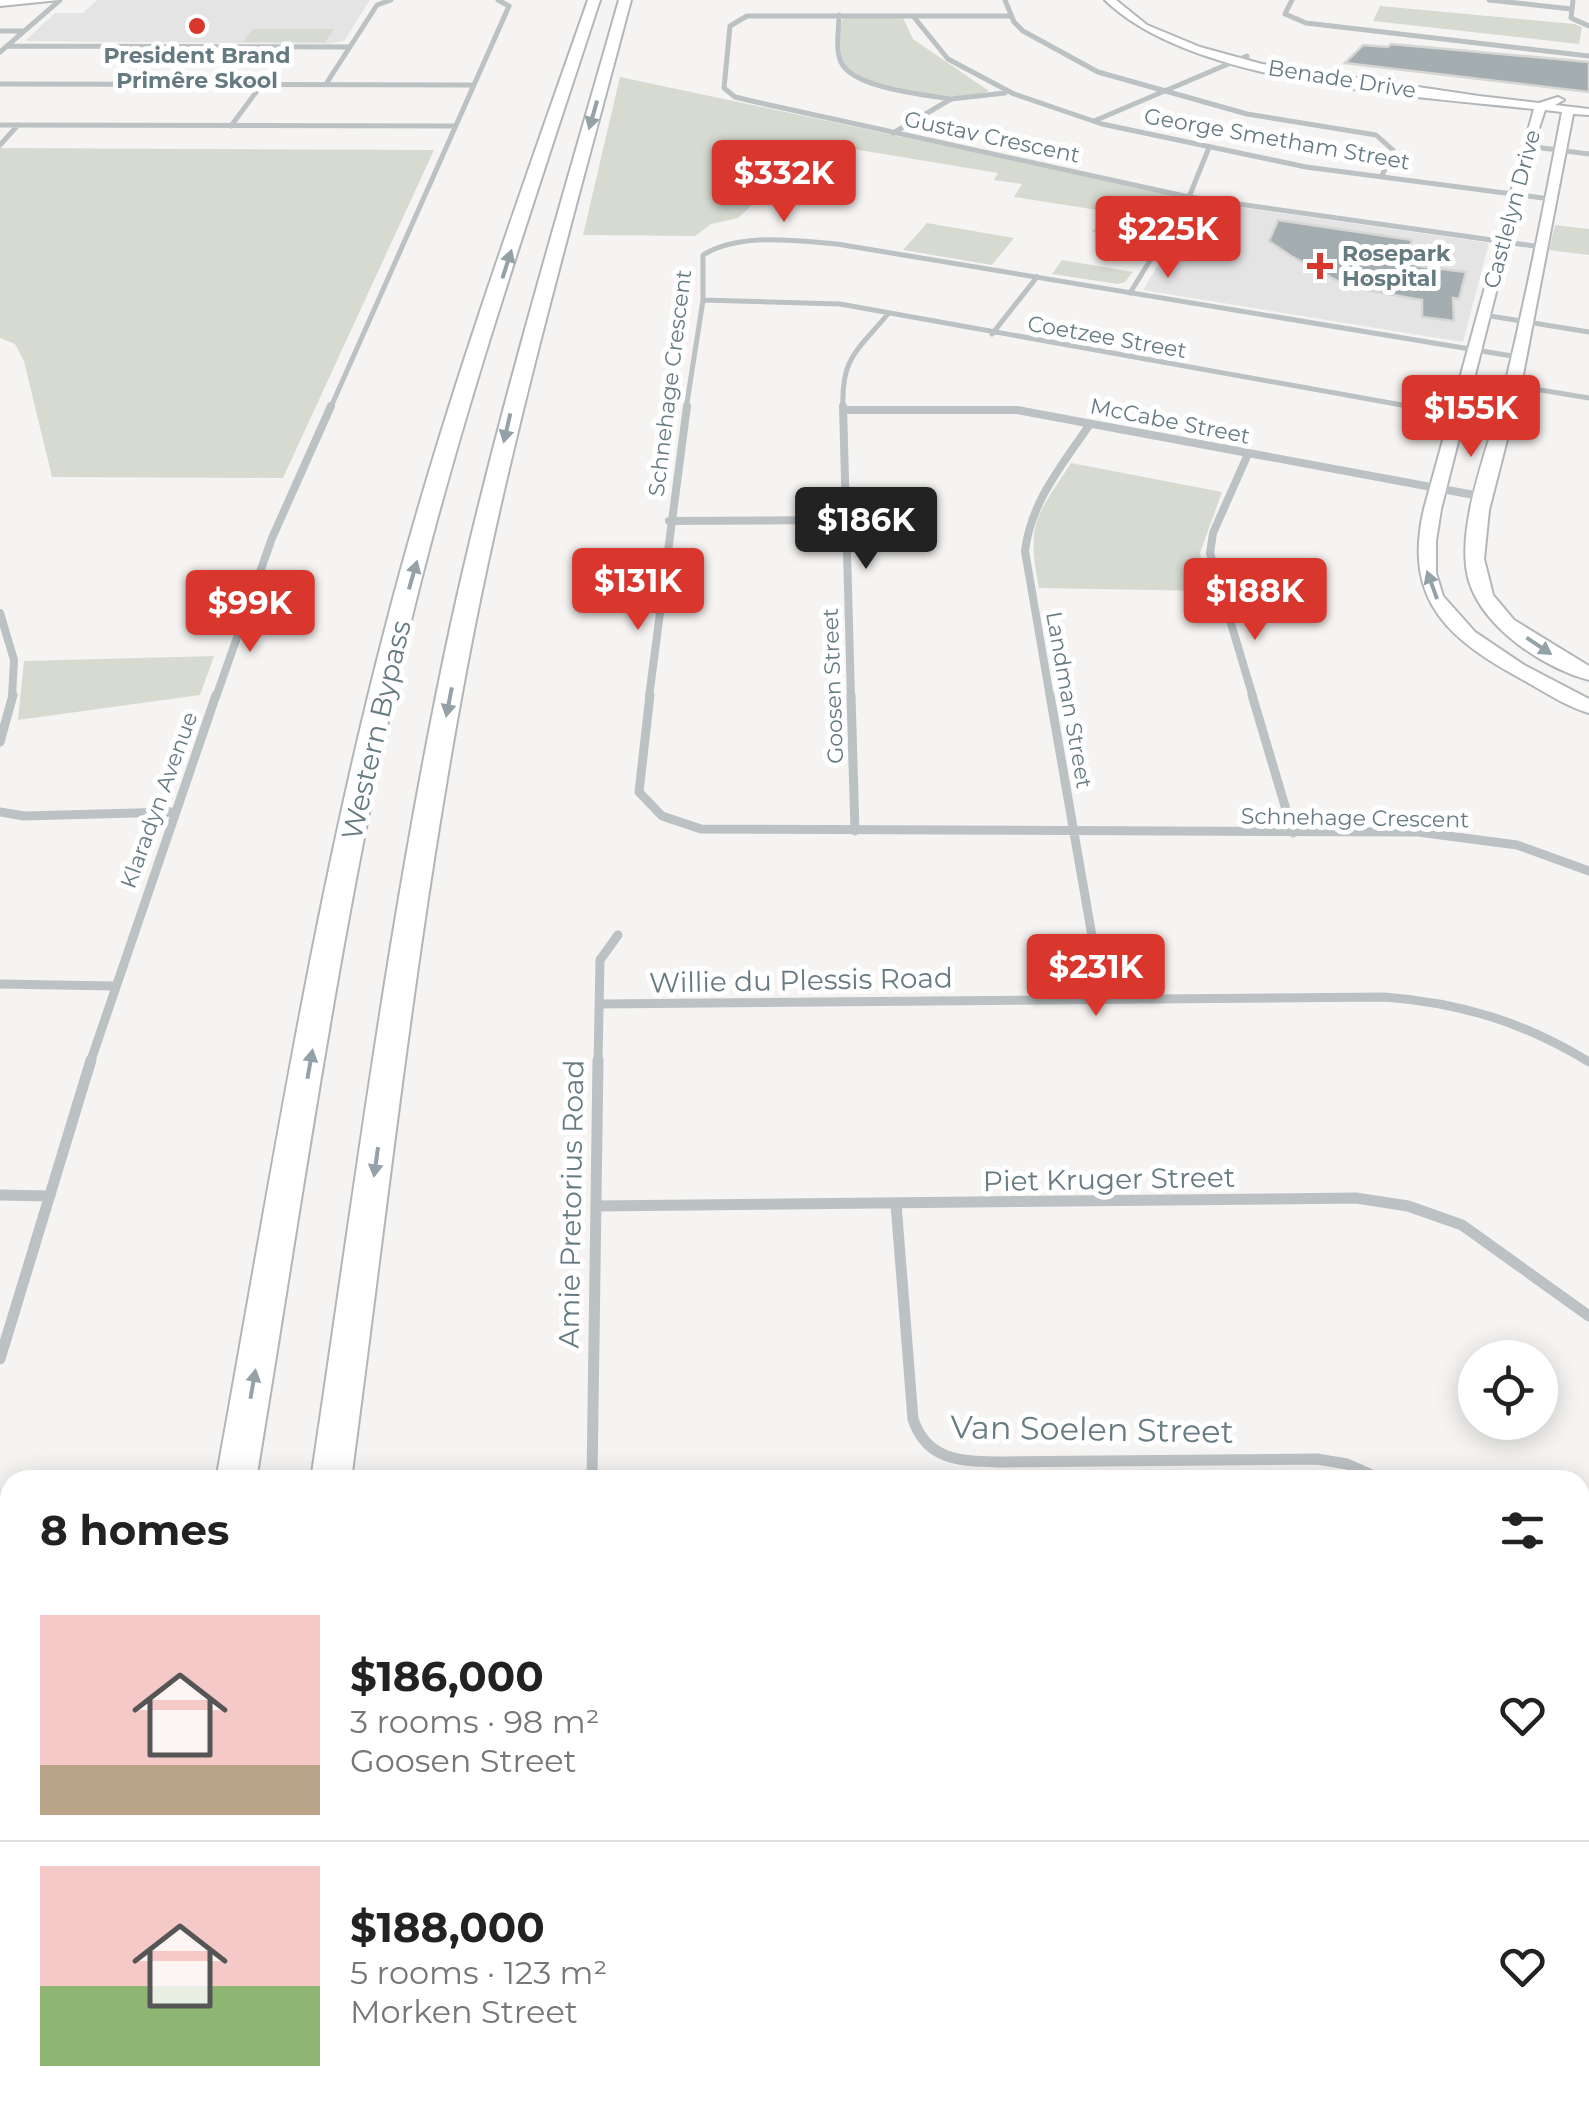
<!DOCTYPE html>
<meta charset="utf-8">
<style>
:root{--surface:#fff;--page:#f6f6f6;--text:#222;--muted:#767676;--line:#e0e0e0;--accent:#d9372e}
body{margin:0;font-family:Montserrat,sans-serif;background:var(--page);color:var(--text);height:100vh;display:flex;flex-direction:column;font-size:38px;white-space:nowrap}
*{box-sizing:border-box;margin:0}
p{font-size:32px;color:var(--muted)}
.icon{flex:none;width:55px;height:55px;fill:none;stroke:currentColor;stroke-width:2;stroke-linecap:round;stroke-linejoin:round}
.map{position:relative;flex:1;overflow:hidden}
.details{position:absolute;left:0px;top:1470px;width:1590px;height:642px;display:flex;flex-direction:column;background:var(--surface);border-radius:30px 30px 0 0;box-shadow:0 5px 25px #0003}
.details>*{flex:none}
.buttons{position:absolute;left:1458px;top:1340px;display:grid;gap:20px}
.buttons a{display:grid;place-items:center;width:100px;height:100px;border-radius:50%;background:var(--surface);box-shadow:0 5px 25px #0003;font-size:50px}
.price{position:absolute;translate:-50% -85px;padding:0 22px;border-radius:10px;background:var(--accent);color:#fff;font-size:32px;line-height:65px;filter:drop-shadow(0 2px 5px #0008)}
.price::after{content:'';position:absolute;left:50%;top:60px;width:30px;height:22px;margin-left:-15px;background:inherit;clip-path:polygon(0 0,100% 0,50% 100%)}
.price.on{background:#222;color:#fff}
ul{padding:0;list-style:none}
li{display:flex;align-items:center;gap:30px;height:250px;padding:0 40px}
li+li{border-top:2px solid var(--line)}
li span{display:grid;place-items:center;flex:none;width:280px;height:200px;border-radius:0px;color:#555}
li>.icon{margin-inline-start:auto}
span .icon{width:120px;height:120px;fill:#fffc;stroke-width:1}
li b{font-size:42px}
h2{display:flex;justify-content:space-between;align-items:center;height:120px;padding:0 40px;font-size:42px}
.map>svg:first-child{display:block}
.built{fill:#e3e4e3}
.green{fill:#d6dad1}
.building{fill:#a4aeb1;stroke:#d6d6d4;stroke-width:2.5}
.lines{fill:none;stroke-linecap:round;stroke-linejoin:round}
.secondary-casing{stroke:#b1b7ba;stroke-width:4}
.highway-casing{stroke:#b1b6b8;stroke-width:4}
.street-far4{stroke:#bcc1c3;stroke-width:5}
.street-far3{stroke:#bcc1c3;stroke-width:8}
.street-far2{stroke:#bcc1c3;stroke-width:9}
.street-far1{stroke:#bcc1c3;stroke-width:11}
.street{stroke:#bcc1c3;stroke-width:14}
.secondary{fill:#fff;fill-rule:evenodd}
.highway{fill:#fff;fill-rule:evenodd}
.oneway{fill:#94a2a7}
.poi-dot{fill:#d9372e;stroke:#fff;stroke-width:4}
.labels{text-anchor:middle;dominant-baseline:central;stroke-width:10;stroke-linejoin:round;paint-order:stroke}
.far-poi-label{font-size:22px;font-weight:bold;fill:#667a81;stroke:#fff}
.far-street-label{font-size:22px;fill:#667a81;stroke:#fff}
.street-label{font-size:28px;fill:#667a81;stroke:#fff}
.near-street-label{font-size:32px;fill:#667a81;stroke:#fff}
</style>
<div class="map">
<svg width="1589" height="2111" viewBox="0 0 1589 2111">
<rect width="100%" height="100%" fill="#f5f4f2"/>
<path class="built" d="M97,0H370L344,41L327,44L25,41L55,13H83Z
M1197,201L1489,243L1463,342L1143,290Z"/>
<path class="green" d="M1380,6L1574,24L1582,27L1579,44L1373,21Z
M843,18H903L913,39L989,91C961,104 873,90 849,71C838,62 839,28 843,18Z
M253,29H334L325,42H243Z
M620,77L1167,193L1177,201L1144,251L1114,246L1119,237L1092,232L1096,227L1133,233L1137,226L1122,224L1129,215L1014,197L1022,184L994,180L998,173L841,147L828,157L798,163L738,218L711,224L695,236L583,235Z
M0,148L434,150L283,478L52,477L24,361L15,344L0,338Z
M927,223L1014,238L992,265L903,250Z
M1555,225L1589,229V255L1549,250Z
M1062,260L1133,272L1125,282L1118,284L1052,274Z
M1071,463L1222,492L1200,553L1209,591L1039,588C1026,523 1036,517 1071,463Z
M214,656L200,695L18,720L24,661Z
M1321,1471L1359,1480H777L928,1473Z
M1580,1666L1589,1674V2111H1050L1044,2103L1580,2102Z"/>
<path class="building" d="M1391,44L1589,62V92L1345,63L1363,45L1388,47Z
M1278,220L1412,240L1408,251L1418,266L1466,272L1459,299L1453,298L1454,321L1422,317V300L1349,287L1291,256L1269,241Z"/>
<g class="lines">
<defs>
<path id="secondary" d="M0,0H59L0,6Z
M1105,0H1116L1147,25L1200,47L1262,64L1479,96L1539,103L1558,97L1564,100L1555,105L1589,109V115L1573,114L1521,385L1489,510L1484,559L1493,595L1514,620L1589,666V680C1544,668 1483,628 1469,581C1453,526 1493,437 1506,381C1527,292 1545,202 1562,112L1545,110L1533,146L1441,509L1436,541V573L1443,596L1475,632L1524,665L1589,699V713C1568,707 1546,693 1527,682C1451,641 1402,603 1424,509L1534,109C1415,96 1192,85 1105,0Z"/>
<path id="highway" d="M588,0H600C532,208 460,416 409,629C342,910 303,1196 256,1480H216C268,1195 312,909 385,629C440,415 515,208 588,0Z
M619,0H631C576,207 517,414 475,625C419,908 389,1195 351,1480H311C354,1194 390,907 451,624C497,414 560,207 619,0Z
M97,2102H149L148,2111H96Z
M220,2102H272L271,2111H219Z"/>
</defs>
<use href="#secondary" class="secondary-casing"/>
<use href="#highway" class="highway-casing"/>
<path class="street-far4" d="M1005,0L1014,22L1023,31L1098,72L1247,114L1376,135L1393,150L1382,176
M1292,0L1285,14L1306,23L1589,56
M1489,0L1571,9
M1573,0L1571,18L1589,26
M839,15C839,29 835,49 841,62C852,88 926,95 951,99
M913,16L948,59L1014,94L1102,124L1306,167L1550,199
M1010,16H747L730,26L724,88L735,97L756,102L1189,197L1541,247
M0,31H22
M7,46L350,47
M0,52L60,0
M0,84L471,85
M326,84L377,5L391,0
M1094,121L1247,56
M0,125L454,126
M231,126L262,84
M893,133L951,99L1005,93
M0,145L18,125
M1527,146L1589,154
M1130,293L1189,197L1208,150
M703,300L840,304L1424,409
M1484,315L1589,332
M992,334L1037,277
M1468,378L1589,398
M330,409L509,6L498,0
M686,409L703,300V255C740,232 796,241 837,244L1518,357
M843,409C841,358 856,352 887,315
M896,409H993"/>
<path class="street-far3" d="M843,406L851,697
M1410,406L1504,423
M844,410H1017L1485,497
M1248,454L1213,533L1210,553L1253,697
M669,521L846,520
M0,613L14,660L12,697
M216,697L272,538L331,406
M649,697L687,406
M1050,697L1025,551C1031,501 1063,464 1090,424"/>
<path class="street-far2" d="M650,695L639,792L662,816L701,829L1418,832L1517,845L1589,871
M851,695L855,831
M1050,695L1103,999
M1252,695L1293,833
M0,742L13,695
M0,812L24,816L172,812
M0,984L113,986
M600,1004L1385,997C1461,1003 1524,1022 1589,1062
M90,1063L216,695
M598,1063L600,960L618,935"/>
<path class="street-far1" d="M0,1195L50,1196
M896,1204L913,1419C927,1462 963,1461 1002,1462L1317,1459L1347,1464L1383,1480
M596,1206L1356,1198L1408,1206L1462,1225L1589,1316
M0,1359L91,1060
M592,1480L598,1060"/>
<path class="street" d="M1580,1650L1589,1658
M583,2102V2111
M1018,2102L1024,2111"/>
<use href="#secondary" class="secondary"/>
<use href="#highway" class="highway"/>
</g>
<defs><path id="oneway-solid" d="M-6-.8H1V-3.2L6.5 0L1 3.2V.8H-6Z" transform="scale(2.5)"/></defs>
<g class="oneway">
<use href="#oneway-solid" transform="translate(593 115) rotate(106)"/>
<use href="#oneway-solid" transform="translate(507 264) rotate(-72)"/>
<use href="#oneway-solid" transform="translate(507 428) rotate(103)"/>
<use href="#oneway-solid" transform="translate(413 575) rotate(-74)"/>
<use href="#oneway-solid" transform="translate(1432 585) rotate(-110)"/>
<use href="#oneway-solid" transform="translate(1539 646) rotate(34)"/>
<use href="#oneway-solid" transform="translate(449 702) rotate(101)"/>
<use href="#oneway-solid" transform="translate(310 1064) rotate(-80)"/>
<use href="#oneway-solid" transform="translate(376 1162) rotate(98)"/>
<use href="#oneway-solid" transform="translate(253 1384) rotate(-80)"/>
</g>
<g class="poi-dot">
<circle cx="197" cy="26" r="10"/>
<path d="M1315 251h10v10h10v10h-10v10h-10v-10h-10v-10h10z"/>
</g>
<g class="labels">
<g class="far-poi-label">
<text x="197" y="55">President Brand<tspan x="197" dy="25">Primêre Skool</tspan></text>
<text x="1342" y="253" text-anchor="start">Rosepark<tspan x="1342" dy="25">Hospital</tspan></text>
</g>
<g class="far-street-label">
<text transform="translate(1342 79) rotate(9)">Benade Drive</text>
<text transform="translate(992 137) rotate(12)">Gustav Crescent</text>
<text transform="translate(1277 139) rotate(10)">George Smetham Street</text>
<text transform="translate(1512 209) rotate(-75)">Castlelyn Drive</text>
<text transform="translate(1107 337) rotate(10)">Coetzee Street</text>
<text transform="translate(670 383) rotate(-83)">Schnehage Crescent</text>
<text transform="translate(1170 421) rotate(11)">McCabe Street</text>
<text transform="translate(833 686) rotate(-92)">Goosen Street</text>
<text transform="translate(1069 700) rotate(80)">Landman Street</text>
<text transform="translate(159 800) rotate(-70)">Klaradyn Avenue</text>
<text transform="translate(1355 818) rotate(1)">Schnehage Crescent</text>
</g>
<g class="street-label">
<text transform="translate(376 730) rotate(-77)">Western Bypass</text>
<text transform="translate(801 980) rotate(-1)">Willie du Plessis Road</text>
<text transform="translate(1109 1179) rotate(-1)">Piet Kruger Street</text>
<text transform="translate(571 1204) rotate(-89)">Amie Pretorius Road</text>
</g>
<g class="near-street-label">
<text transform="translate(1092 1429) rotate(1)">Van Soelen Street</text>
</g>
</g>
</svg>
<div class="buttons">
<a><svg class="icon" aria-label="locate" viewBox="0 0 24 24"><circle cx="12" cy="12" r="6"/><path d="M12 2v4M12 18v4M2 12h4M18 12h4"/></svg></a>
</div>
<b class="price" style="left:784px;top:225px">$332K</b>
<b class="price" style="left:1168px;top:281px">$225K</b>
<b class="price" style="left:1471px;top:460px">$155K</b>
<b class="price on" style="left:866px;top:572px">$186K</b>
<b class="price" style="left:638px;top:633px">$131K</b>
<b class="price" style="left:1255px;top:643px">$188K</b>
<b class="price" style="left:250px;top:655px">$99K</b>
<b class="price" style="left:1096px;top:1019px">$231K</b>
<section class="details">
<h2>8 homes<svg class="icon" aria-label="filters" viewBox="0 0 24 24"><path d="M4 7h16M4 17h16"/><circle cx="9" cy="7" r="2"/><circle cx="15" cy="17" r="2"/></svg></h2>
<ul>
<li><span style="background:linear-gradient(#f6c9c9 75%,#b9a48a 0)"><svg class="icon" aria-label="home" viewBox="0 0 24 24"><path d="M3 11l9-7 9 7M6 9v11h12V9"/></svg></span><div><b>$186,000</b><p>3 rooms · 98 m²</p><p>Goosen Street</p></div><svg class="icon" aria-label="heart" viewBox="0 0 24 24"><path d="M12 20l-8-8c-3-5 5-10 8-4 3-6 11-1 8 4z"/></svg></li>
<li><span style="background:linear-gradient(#f6c9c9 60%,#8fb573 0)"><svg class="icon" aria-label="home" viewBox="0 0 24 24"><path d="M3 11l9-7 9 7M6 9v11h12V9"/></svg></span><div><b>$188,000</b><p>5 rooms · 123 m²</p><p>Morken Street</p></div><svg class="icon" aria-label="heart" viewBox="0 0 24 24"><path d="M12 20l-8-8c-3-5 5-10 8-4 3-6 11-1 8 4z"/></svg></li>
</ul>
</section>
</div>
